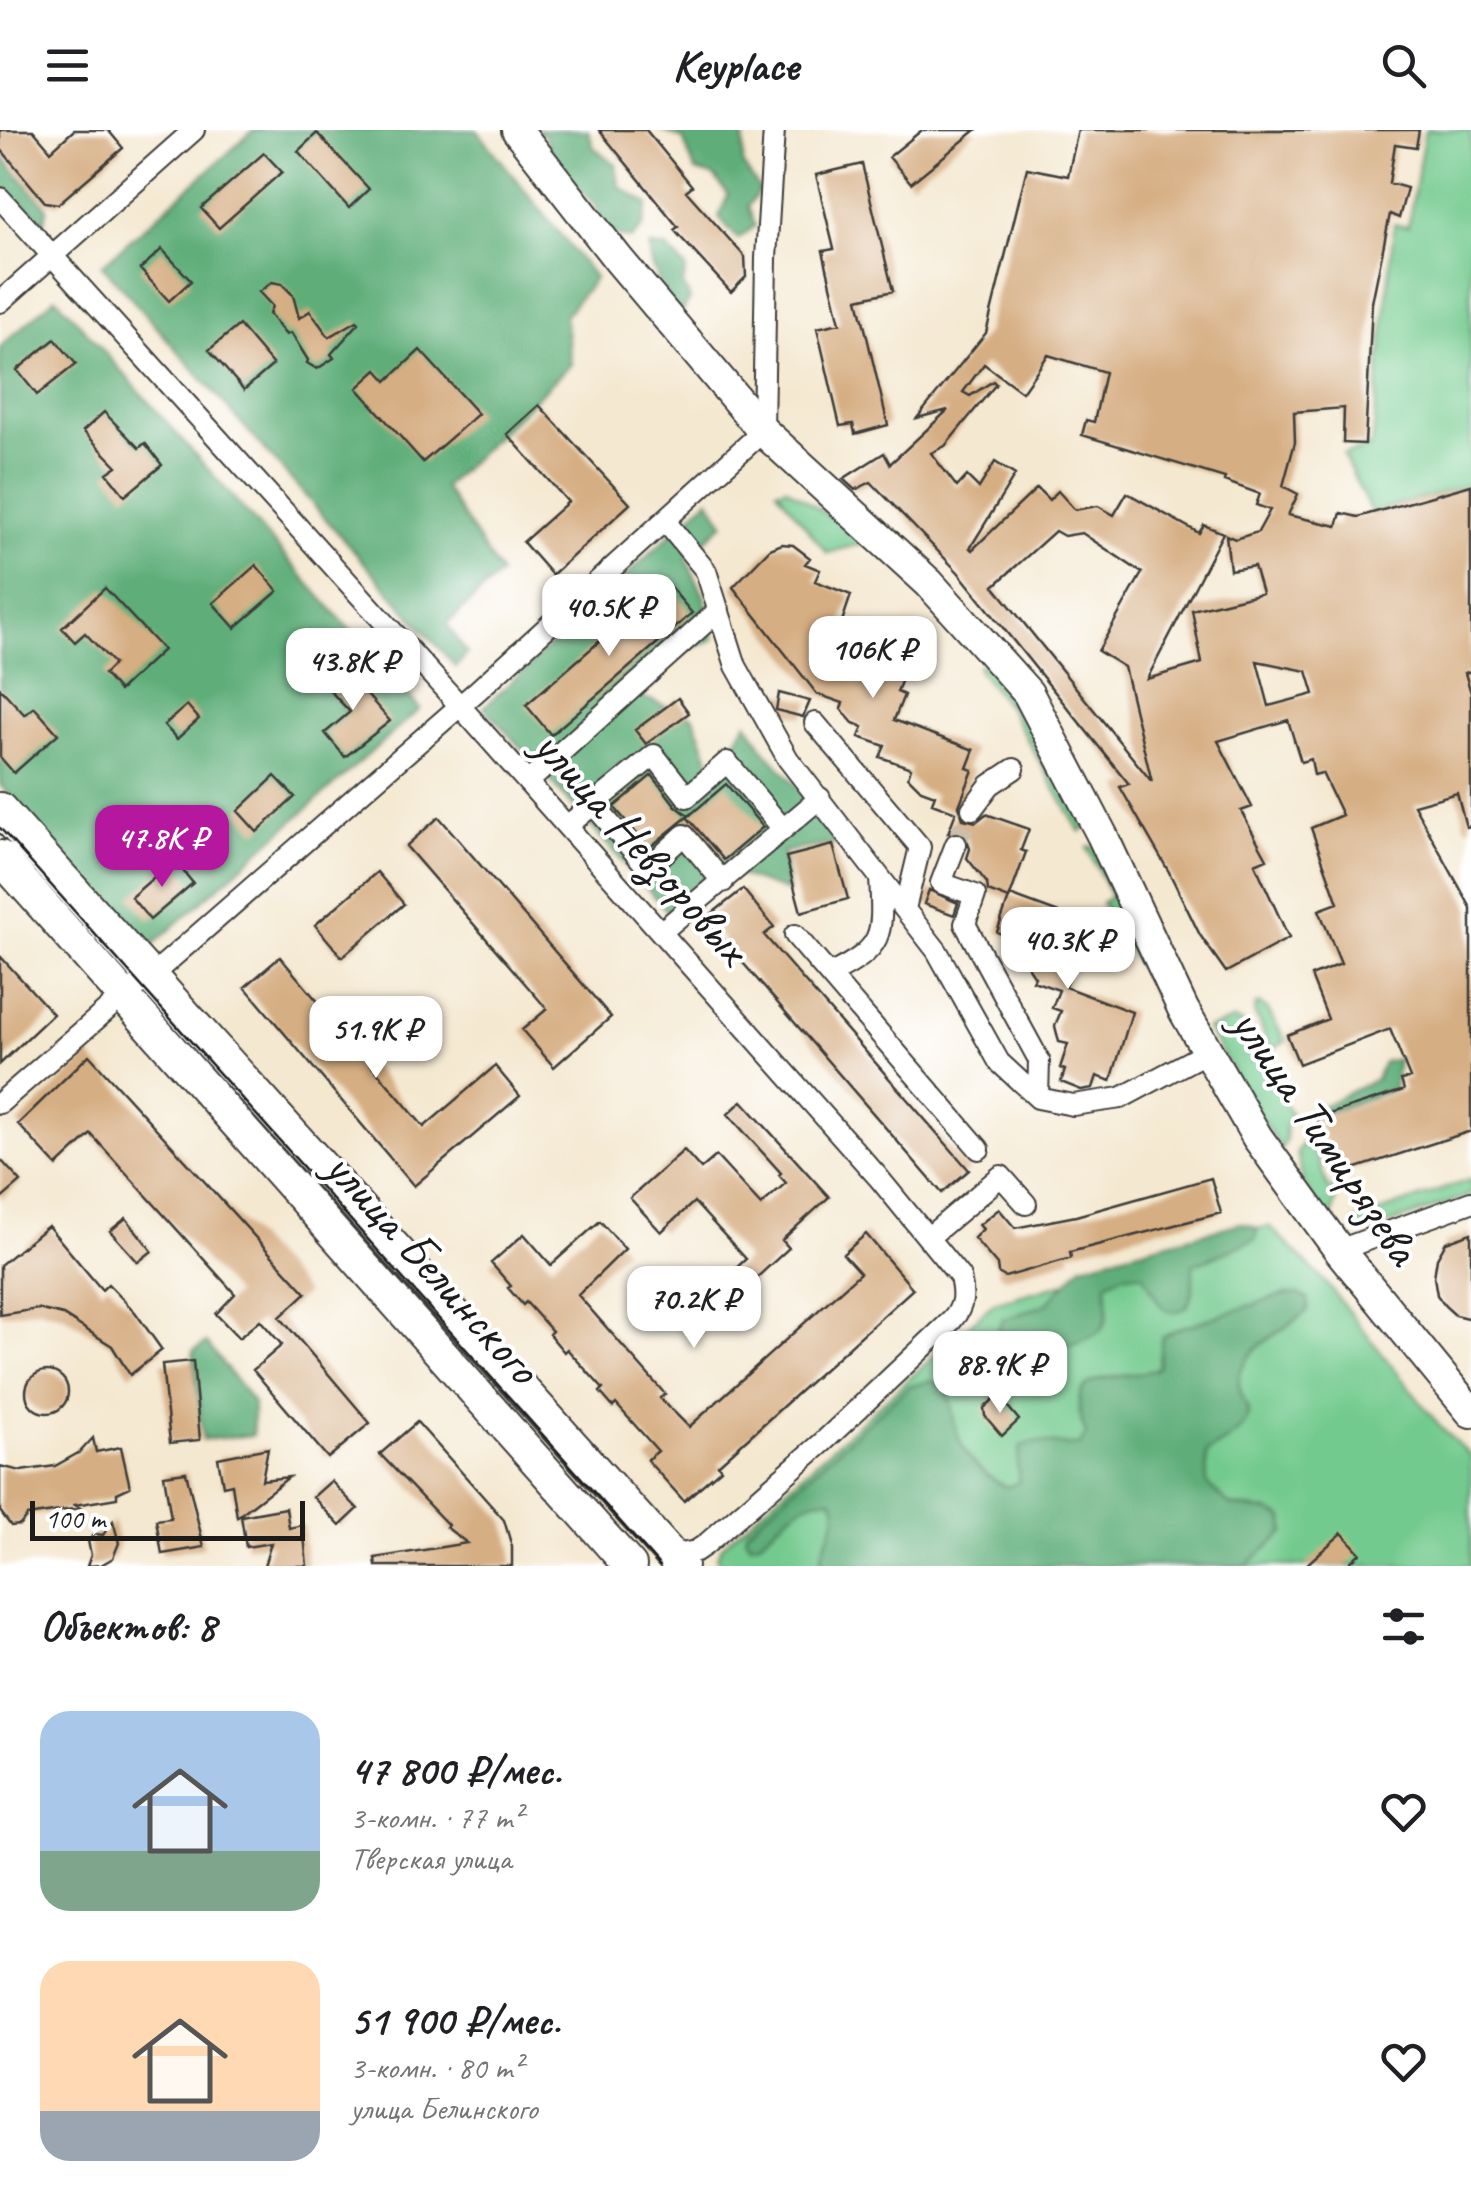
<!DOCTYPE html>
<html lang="ru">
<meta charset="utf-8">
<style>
:root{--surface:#fff;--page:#f2f2f2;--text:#202124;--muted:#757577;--accent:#b5179e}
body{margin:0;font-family:Caveat,sans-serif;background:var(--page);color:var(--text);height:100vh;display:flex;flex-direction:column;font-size:38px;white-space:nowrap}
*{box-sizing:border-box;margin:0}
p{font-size:32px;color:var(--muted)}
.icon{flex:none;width:55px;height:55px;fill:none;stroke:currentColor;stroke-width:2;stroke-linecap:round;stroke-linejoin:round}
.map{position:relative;height:1436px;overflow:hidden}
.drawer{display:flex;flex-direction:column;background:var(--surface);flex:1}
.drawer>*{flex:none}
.scale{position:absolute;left:30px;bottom:25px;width:275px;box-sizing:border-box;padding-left:10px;border:5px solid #1c1c1c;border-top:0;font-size:28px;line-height:35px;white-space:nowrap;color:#1c1c1c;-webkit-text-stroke:8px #fff;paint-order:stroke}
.price{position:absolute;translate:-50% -85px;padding:0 22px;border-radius:20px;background:#fff;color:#222;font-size:32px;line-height:65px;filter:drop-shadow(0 2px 5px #0008)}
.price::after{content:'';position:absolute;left:50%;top:60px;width:30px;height:22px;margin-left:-15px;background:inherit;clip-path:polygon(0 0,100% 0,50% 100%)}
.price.current{background:var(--accent);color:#fff}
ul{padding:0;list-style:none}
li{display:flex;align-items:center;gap:30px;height:250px;padding:0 40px}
li span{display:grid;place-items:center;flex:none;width:280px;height:200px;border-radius:30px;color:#555}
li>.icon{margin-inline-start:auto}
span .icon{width:120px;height:120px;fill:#fffc;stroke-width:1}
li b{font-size:42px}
h2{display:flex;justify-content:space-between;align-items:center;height:120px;padding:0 40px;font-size:42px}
header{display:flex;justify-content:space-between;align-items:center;height:130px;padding:0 40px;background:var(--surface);font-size:45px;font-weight:800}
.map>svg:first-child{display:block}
.green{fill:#73ca8e;stroke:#487355;stroke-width:2.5}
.forest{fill:#5eae79;stroke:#3d654a;stroke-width:2.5}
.building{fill:#d6ae83;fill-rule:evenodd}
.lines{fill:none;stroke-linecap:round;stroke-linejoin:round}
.street-tunnel{stroke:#c9bfac;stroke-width:20;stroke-dasharray:20 10;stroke-linecap:butt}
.street-casing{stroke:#3c3b37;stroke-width:24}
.secondary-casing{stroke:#3c3b37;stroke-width:34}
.primary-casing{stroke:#3c3b37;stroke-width:36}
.street{stroke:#fff;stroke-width:20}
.secondary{stroke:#fff;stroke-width:30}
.primary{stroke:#fff;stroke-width:32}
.tram{stroke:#1c1c1c;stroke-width:2.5}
.labels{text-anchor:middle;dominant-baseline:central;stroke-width:8;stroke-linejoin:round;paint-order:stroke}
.street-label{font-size:50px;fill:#1c1c1c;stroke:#fff}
</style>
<header><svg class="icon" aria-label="menu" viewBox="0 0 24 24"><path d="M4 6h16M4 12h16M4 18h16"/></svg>Keyplace<svg class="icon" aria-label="search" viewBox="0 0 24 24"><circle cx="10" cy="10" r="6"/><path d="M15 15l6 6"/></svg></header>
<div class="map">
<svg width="1471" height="1436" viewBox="0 0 1471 1436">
<rect width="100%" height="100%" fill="#fff"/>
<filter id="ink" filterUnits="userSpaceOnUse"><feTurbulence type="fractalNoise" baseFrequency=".01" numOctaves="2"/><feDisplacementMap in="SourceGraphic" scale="20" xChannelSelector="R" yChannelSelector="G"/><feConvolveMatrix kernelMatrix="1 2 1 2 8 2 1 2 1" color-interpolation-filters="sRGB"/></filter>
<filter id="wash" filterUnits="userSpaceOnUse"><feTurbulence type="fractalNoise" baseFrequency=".0048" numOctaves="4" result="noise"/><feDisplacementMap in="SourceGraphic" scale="40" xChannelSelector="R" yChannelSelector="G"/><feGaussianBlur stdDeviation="2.25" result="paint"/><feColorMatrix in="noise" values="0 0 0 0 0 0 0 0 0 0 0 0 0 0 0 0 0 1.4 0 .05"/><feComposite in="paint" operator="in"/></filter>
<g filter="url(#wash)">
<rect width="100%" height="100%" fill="#f4e8d0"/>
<path class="green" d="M1425,0H1471V355L1371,382L1343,325L1372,316L1394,94L1408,96Z
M786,357L861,407L864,413L827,423L777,360Z
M986,534L1022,579L1086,698L1080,702L1009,578L979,541L978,535Z
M1091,716L1095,719L1160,866L1157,869L1102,773L1111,766L1087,718Z
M1260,874L1268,880L1286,911L1271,920L1254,882L1255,876Z
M1233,890L1242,893L1292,987L1285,996L1286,1008L1281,1020L1207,899Z
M1309,1003L1328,1059H1337L1331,1093L1304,1057L1297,1022Z
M1471,1049V1065L1365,1103L1355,1091Z
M1269,1096L1322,1148L1442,1299L1471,1326V1436H719L717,1426L723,1415L994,1173Z"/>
<path class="forest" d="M254,0H477L595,148L565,185L571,234L444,357L500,444L447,494L467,524L456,537L102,135Z
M536,0H588L594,18L616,34L619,56L648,74L643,97L631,109L605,103L596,76L552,32L545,6Z
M661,0H736L744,5L743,35L760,60L748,76L755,96L738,109L719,87L728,65L714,46L695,41L683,9Z
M0,24L47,78L44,94L29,93L0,59Z
M650,117L667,118L686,138L683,154L690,169L682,182L664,174C663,149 648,139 650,117Z
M56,167L420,579L148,819L0,655V217Z
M709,369L724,393L686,428L705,468L714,509L688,519L637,565L694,587L711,634L730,622L747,592L764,619L846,712L783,722L788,762L739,745L668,782L484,577Z
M1398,929L1394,959L1314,987L1316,979L1376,949L1383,932Z
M1241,1093L1257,1098L1256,1109L1193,1135V1162L1187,1177C1158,1194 1156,1160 1142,1144H1123L1107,1153C1106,1168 1111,1188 1101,1200C1092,1210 1031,1230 1017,1228C1015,1228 1005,1222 1003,1221L997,1204L1002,1190L1047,1174L1082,1135Z
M1286,1164H1299L1308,1169V1180C1288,1199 1257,1210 1243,1236C1223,1273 1286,1281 1206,1323L1207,1354L1230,1375L1269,1381L1284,1388L1285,1402L1246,1436H822C818,1410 844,1396 833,1369C802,1365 781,1393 759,1412L750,1414L745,1407L747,1400L908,1257L930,1251L945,1255C952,1270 951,1280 955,1295C961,1325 982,1345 1007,1357L1019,1352L1017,1332L1021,1316C1042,1307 1058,1318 1080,1315L1086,1304C1058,1232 1118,1255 1158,1238L1162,1207L1177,1199Z
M207,1213L253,1273V1305L203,1310L193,1221Z"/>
<g id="blocks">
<path class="building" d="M0,0H33L51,21L74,0H108L123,18L58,74L45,72L0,18Z
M599,0H646L692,56L686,61L745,127L746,147L731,162L674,100L678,97Z
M922,0H976L911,53L889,27Z
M1078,0H1419L1416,17L1395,14L1389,53L1407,58L1399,88L1390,84L1372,173L1365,314L1343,313L1344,278L1294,282L1295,312L1283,356L1298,364L1288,385L1337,396L1341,383L1358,387L1471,355V541L1465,543L1471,563V696L1466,697L1457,663L1414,675L1471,778V1001L1335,1045L1317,988L1404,960L1401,950L1410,948L1390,899L1299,934L1287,905L1328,889L1311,846L1341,834L1319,780L1338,773L1311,698L1342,685L1322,643L1314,645L1311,629L1301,632L1288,590L1218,611L1252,677L1241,681L1267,729L1255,734L1289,808L1226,842L1200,805L1169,742L1120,657L1129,654L958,442L871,352L855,360L843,349L884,323L890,334L948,280L917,288L986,203L1027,38L1068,46ZM1048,225L1105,242L1094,292L1086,290L1082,305L1225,348L1224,351L1260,364L1256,375L1270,380L1258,402L1235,409L1226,405L1230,440L1254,436L1262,463L1192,480L1202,533L1147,549L1223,403L1204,395L1199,403L1127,363L1114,385L1098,376L1075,380L1058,361L1049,370L1037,358L972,420L970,418L1015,345L995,332L979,358L967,346L957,357L931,323L945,316L996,254L993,251L970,266L963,262L984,234L1022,262ZM1055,401L1064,406L1082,403L1142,443L1098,521L1124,537L1152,652L994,456ZM1257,531L1307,541L1314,564L1269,576Z
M317,3L369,59L349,78L298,21Z
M264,23L282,42L219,98L201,78Z
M862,34L893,161L858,169L888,295L855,304L853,294L840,296L817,198L840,193L823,121L834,119L816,45Z
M162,119L191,151L169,171L140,139Z
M272,152L282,154L293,165L299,188L310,181L329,207L357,191L359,193L331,224L334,228L317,239L307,233L308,230L291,203L286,205L269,184L272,176L259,162Z
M239,195L273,235L244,260L209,220Z
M55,209L76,234L37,265L17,240Z
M420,220L478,284L423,332L357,258L377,240L387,251Z
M539,275L630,374L552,445L523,412L568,372L507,304Z
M104,282L139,318L145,313L162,335L125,366L107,343L117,336L83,301Z
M782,414L793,415L810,428L805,434L820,440L815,451L851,465L832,521L903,546L897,562L904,565L894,590L974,620L967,638L973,640L959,676L963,689L976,692L986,684L1029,699L1021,720L1026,722L1009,769L988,761L987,753L967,728L970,719L966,705L960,701L948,703L956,682L932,673L935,665L921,660L908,647L911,638L880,627L885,616L859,607L863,597L853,593L841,579L843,573L817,564L733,457L770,419Z
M256,435L278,461L235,498L213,473Z
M667,453L692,483L551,605L526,575Z
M105,458L163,520L119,561L104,544L114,534L85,503L75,512L62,498Z
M340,534L390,591L345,627L325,603L350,582L321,551Z
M0,558L25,585L34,577L58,604L14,643L0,627Z
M779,563L810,571L803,587L776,580Z
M678,568L689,583L646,614L635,600Z
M187,575L199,589L177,609L164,595Z
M652,645L676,676L689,686L726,654L763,697L724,730L687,687L649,718L614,677Z
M275,646L295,667L257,702L238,681Z
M439,687L611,887L554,937L522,900L547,879L406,716Z
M833,715L848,769L801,782L786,727Z
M174,730L193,753L150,790L131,767Z
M377,742L404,774L342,827L315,795Z
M743,759L774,797L764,805L969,1040L942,1063L705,789Z
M929,760L958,773L954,785L924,774Z
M1010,765L1086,793L1065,857L1132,882L1111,951L1097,946L1093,958L1081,960L1061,952L1065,940L1060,938L1068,914L1059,912L1055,896L1061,881L1052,878L1059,860L1033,851L1035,847L1017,820L1020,811L997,802Z
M0,826L53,884L0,934Z
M280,827L424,997L495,936L520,966L414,1056L245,857Z
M89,925L306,1163L280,1187L370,1293L328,1328L253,1240L282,1215L260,1190L239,1208L216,1184L235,1164L91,1004L57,1036L18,994Z
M742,971L829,1067L782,1110L789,1118L741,1162L755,1178L736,1195L708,1164L746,1129L694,1072L661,1102L630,1068L684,1020L701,1039L716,1026L761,1075L786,1053L779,1045L781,1043L728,984Z
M0,1029L21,1052L0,1070Z
M1211,1048L1221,1083L1070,1122L1071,1128L1005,1147L998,1143L997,1135L974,1108L983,1099L979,1095L999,1079L1015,1098L1076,1086Z
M126,1088L152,1121L138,1132L110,1101Z
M600,1091L625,1119L578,1165L665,1264L660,1268L689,1297L860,1143L843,1124L866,1104L913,1159L718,1335L721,1339L684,1371L647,1330L658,1321L616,1274L613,1277L600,1262L603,1259L567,1219L564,1222L549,1204L552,1201L526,1172L523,1175L508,1158L511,1156L491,1133L524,1104L551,1135Z
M48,1096L102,1160L108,1154L135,1182L162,1220L130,1245L112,1216L63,1185L38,1179L0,1185V1135Z
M1471,1103V1189L1455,1185L1445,1176L1437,1165L1434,1147L1437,1128L1446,1112Z
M649,1170L674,1172L682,1181L663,1198Z
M193,1231L200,1310L170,1313L162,1234Z
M26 1262a21 21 0 1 1 42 0a21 21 0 1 1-42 0Z
M995,1268L1004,1272L1019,1290L1002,1306L985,1286L984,1278Z
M417,1292L504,1390L512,1417V1436H376L375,1428L467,1413L446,1397L448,1395L380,1324Z
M93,1308L96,1322L121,1317L130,1357L117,1363V1368L75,1375L80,1378L27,1386L20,1395L11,1396L0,1381V1336L21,1341L55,1336L80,1322Z
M268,1318L262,1350L289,1347L237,1387L232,1354L223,1356L218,1328Z
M186,1342L204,1417L162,1424L156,1390L171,1388L164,1345Z
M331,1351L358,1379L340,1396L313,1367Z
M286,1378L289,1398L303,1395L307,1436H264L271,1413L246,1417L241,1386Z
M113,1391L119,1413L113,1428L101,1435L87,1436L91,1425L88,1411L95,1404L103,1405Z
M1342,1403L1360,1423L1346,1436H1305Z"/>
</g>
</g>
<g filter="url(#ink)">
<use href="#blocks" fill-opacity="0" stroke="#3c3b37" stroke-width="2.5"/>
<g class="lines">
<path class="street-tunnel" d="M956,714L972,679"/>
<defs>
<path id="street" d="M0,68L460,576L878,1047L960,1147C964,1165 964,1176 952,1190L822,1313L705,1415L696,1421L672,1426
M0,172L194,0
M665,391L706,441L736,536L788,629L937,821L999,932L1038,968L1073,975L1121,968L1207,922
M815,593L920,717L905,779
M528,652L719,480
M593,674L648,738L684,705L723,752
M972,679L990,655L1014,639
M567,696L654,625L687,667L727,632L783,699
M956,714L941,753L975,765L965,794L1039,930L1038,968
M661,802L820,668
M795,805L979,1019
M831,844C885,817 883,805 880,748
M0,973L124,865L151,846L477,561L763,301L766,128L774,0
M929,1107L1001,1046L1026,1074
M1339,1120L1471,1072"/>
<path id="secondary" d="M517,0L618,129L763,301L929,453L1028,563L1102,705L1183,879L1257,1007L1339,1120L1471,1282"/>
<path id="primary" d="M0,679L681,1436
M0,727L630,1436"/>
</defs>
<use href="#street" class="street-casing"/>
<use href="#secondary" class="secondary-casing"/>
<use href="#primary" class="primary-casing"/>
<use href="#street" class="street"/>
<use href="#secondary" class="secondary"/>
<use href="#primary" class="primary"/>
<path class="tram" d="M0,698L660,1436"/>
</g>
</g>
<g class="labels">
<g class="street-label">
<text transform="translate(642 716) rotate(48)">улица Невзоровых</text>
<text transform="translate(1326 1006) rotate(56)">улица Тимирязева</text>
<text transform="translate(433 1137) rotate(48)">улица Белинского</text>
</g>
</g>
</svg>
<div class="scale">100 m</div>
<b class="price" style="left:609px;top:529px">40.5K ₽</b>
<b class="price" style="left:873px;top:571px">106K ₽</b>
<b class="price" style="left:353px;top:583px">43.8K ₽</b>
<b class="price current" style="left:162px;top:760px">47.8K ₽</b>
<b class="price" style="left:1068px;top:862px">40.3K ₽</b>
<b class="price" style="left:376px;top:951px">51.9K ₽</b>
<b class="price" style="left:694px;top:1221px">70.2K ₽</b>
<b class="price" style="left:1000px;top:1286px">88.9K ₽</b>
</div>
<section class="drawer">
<h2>Объектов: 8<svg class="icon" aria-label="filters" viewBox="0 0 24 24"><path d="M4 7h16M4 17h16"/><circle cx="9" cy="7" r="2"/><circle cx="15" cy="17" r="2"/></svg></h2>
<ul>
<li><span style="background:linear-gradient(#a9c7e8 70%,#7fa58c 0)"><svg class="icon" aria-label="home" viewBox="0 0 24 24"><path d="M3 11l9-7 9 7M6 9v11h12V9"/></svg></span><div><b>47 800 ₽/мес.</b><p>3-комн. · 77 m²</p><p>Тверская улица</p></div><svg class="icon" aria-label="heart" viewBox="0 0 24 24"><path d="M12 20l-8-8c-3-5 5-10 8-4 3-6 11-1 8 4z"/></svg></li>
<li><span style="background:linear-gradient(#ffd9b3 75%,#9aa5b1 0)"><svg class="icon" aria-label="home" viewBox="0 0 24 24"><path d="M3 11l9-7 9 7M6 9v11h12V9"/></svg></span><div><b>51 900 ₽/мес.</b><p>3-комн. · 80 m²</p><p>улица Белинского</p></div><svg class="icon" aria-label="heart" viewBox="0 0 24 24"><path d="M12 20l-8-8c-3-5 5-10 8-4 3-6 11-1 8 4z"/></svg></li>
</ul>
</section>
